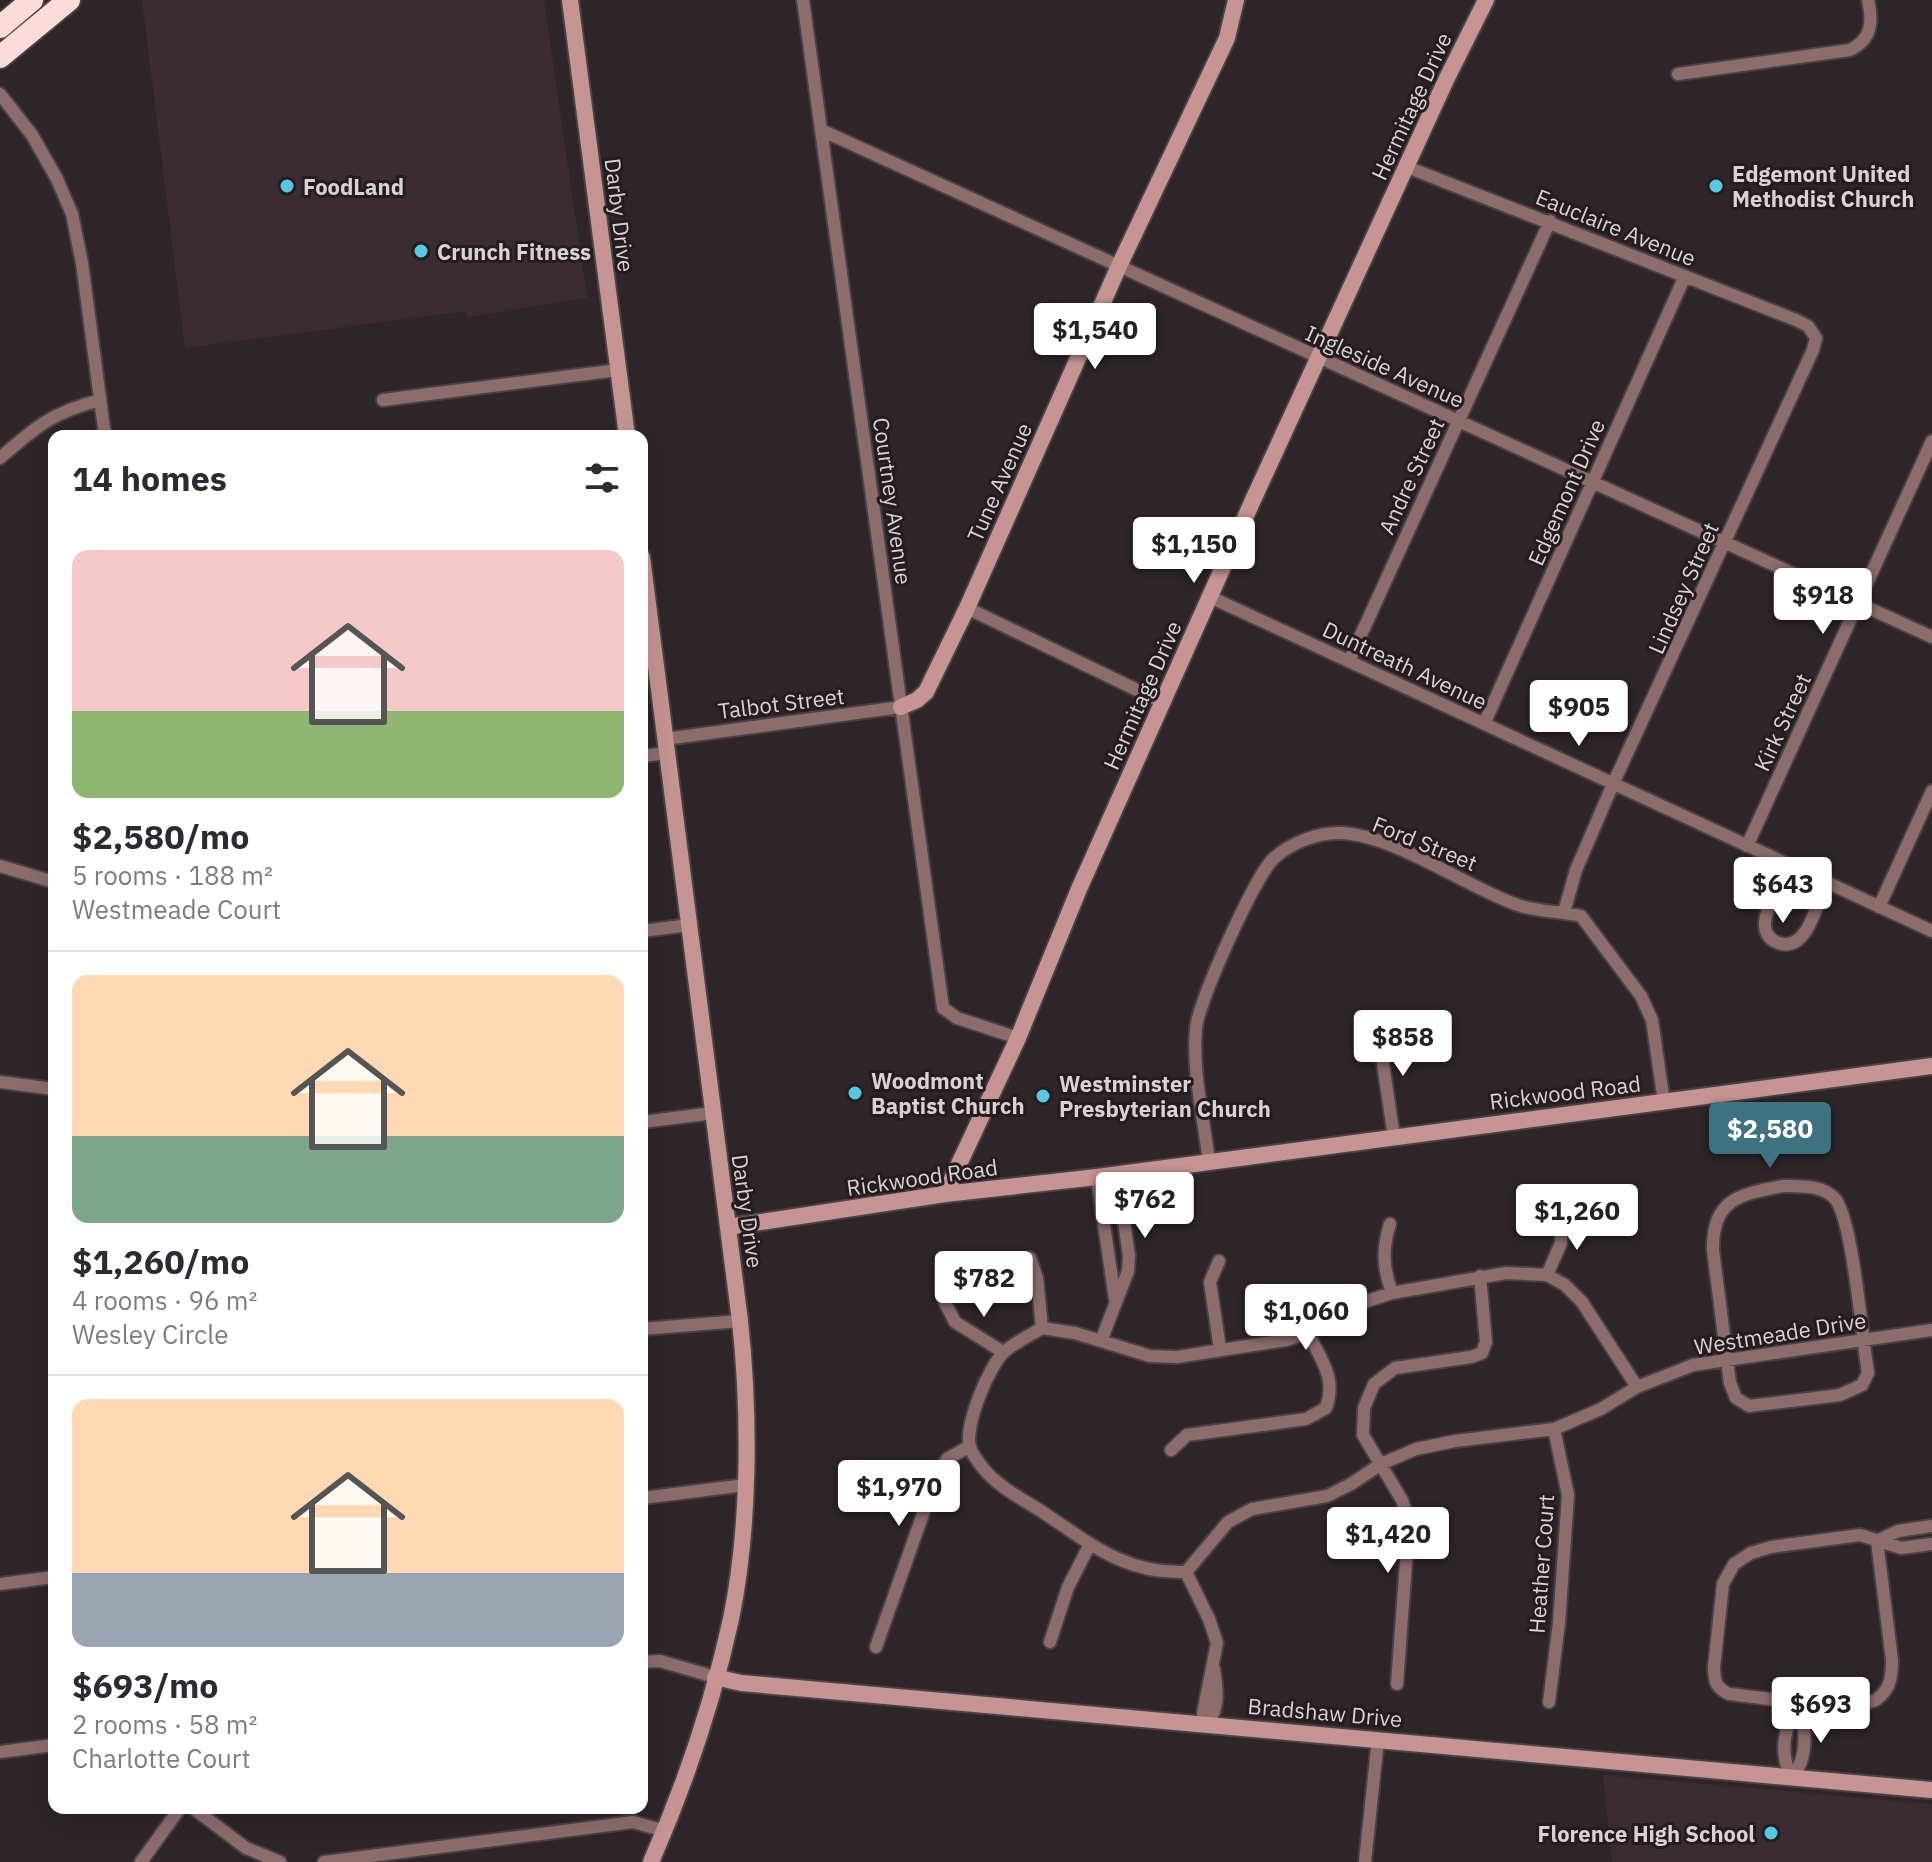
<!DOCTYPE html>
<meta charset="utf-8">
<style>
:root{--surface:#fff;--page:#f7f7f7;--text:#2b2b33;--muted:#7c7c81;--line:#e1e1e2;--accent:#3e7281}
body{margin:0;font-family:"IBM Plex Sans",sans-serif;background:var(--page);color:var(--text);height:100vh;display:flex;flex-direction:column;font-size:30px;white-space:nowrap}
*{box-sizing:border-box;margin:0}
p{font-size:26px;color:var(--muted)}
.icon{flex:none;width:44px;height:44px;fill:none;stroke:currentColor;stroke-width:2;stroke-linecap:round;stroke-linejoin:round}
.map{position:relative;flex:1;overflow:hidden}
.side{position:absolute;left:48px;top:430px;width:600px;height:1384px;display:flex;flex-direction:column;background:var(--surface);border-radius:16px;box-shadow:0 8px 32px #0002}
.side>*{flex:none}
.price{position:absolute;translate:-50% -68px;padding:0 18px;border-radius:8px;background:#fff;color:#222;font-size:26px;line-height:52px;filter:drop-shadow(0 2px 4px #0008)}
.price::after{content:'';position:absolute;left:50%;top:48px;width:24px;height:18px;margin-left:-12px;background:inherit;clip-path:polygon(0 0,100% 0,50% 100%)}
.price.on{background:var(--accent);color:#fff}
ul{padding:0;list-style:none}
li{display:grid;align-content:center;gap:16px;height:424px;padding:0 24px}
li+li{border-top:2px solid var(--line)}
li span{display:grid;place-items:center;height:248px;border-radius:16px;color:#555}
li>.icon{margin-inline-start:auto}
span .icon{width:144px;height:144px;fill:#fffc;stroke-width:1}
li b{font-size:34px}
h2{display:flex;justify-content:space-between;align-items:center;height:96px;padding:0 24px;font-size:34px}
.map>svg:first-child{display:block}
.built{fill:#3b2c32}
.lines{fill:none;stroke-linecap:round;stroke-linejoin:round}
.street-casing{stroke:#494144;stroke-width:16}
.secondary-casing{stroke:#494144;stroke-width:20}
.highway-casing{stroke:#494144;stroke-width:26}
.street{stroke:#8c6d6c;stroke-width:12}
.secondary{stroke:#c69492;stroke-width:16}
.highway{stroke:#fcdcda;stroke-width:22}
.poi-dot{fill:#56c9e0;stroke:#241c1f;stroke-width:3}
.labels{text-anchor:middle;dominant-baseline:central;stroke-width:6;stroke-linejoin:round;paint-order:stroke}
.street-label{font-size:22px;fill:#d9d3d5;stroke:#241c1f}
.poi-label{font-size:22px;font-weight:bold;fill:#d9d3d5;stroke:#241c1f;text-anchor:start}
</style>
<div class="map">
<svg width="1932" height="1862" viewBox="0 0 1932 1862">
<rect width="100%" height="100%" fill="#2e2528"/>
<path class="built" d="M142,0H544L587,298L468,317L466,311L185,348Z
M1603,1775L1932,1804V1862H1612Z"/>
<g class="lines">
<defs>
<path id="street" d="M803,0L943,1008L957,1018L1018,1038
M1678,74L1850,50C1872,39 1873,22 1868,0
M0,94L32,135L57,179L72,214L82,263L105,436
M821,130L1932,637
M1407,167L1796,320L1808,326L1816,338L1813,350L1613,784L1576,870L1564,912
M383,400L618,370
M0,458C37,426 51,413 100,400
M1210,597L1932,931
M967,608L1162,702
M1349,661L1550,221
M1484,724L1685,276
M665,739L901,707
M642,756L667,753
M1747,846L1932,441
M1789,865C1783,880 1765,908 1765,923C1764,931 1769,939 1776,942C1807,956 1818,902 1825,882
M0,866L54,882
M1879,907L1932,791
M642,931L689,925
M1377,1024L1394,1137
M0,1082L54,1089
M642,1122L713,1113
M1209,1162C1204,1119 1192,1072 1196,1029C1197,1004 1256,874 1274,858C1291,843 1318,832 1341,833C1394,835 1465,886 1515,904C1535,912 1560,911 1581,916L1641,996L1652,1020L1664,1102
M1097,1177L1115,1299
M1783,1186C1800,1186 1825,1185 1836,1200C1853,1224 1862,1337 1868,1373L1862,1385L1840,1395L1749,1406L1736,1398L1730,1383L1713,1250C1712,1199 1740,1194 1783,1186Z
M1390,1224C1382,1249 1383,1268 1392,1293
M1030,1258L1037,1278L1042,1328
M1219,1261L1210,1282L1220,1349
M1547,1275L1561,1243V1221
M945,1303L955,1322L1003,1352
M642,1329L740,1321
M1101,1341L1128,1271L1129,1256L1117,1174
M1637,1387L1582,1302L1565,1285L1547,1275L1506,1273L1392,1293L1364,1302L1308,1333L1286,1340L1177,1357L1150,1356L1075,1333L1042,1328C1030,1335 1016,1342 1005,1351C989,1365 964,1426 970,1447C972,1454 979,1463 983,1468C1000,1489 1025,1500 1047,1515C1093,1546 1127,1574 1186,1572L1228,1522L1252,1509L1327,1496L1351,1484L1381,1464L1416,1449L1455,1441L1554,1429L1601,1409L1637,1387L1693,1365L1932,1330
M1171,1450L1187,1435L1306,1419L1326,1408C1337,1378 1321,1360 1308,1333
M642,1498L745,1485
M1877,1541L1892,1660C1892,1675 1891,1689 1877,1699C1859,1712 1756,1697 1729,1694C1716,1688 1714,1681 1714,1667L1723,1584L1734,1564L1751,1553L1771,1547L1860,1535L1901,1548L1932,1544
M1877,1541L1898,1531L1932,1526
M1186,1572L1209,1619L1217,1643L1203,1713L1208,1723
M0,1584L54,1577
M1050,1642L1068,1587L1089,1546
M876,1647L935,1480L947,1459L970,1446
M642,1662L660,1661L715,1677
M1397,1684L1409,1522L1402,1500L1363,1435L1364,1408L1374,1384L1395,1368L1471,1357L1482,1353L1486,1342L1480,1276
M1799,1701C1805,1727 1810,1756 1792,1777C1777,1751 1786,1725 1799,1701Z
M1549,1702L1559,1623L1568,1495L1554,1429
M1208,1723C1220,1707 1217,1688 1214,1669
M0,1752L54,1745
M193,1808L246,1848L280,1862
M141,1862L180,1808
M324,1862L633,1822L665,1831
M1365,1862L1378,1739"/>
<path id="secondary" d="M570,0L627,436
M642,557L740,1321C750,1414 750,1527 731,1619C713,1701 685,1785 651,1862
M901,707L917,700L926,692L967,608L1119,266L1227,38L1236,0
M945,1194L1018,1038L1079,889L1253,500L1446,80L1486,0
M728,1227L945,1194L1097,1177L1932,1066
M715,1677L741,1683L1932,1790"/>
<path id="highway" d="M0,27L32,0
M0,57L69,0"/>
</defs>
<use href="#street" class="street-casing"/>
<use href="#secondary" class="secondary-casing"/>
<use href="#highway" class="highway-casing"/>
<use href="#street" class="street"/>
<use href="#secondary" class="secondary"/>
<use href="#highway" class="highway"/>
</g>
<g class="poi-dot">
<circle cx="287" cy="186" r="8"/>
<circle cx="1716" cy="186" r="8"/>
<circle cx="421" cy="251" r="8"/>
<circle cx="855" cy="1093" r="8"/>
<circle cx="1043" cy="1096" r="8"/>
<circle cx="1771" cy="1833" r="8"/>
</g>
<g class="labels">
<g class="street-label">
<text transform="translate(1411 106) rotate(-65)">Hermitage Drive</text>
<text transform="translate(620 215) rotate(83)">Darby Drive</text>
<text transform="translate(1616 227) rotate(22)">Eauclaire Avenue</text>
<text transform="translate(1385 366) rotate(24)">Ingleside Avenue</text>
<text transform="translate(1411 476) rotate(-65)">Andre Street</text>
<text transform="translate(999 482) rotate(-66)">Tune Avenue</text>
<text transform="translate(1566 492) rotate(-66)">Edgemont Drive</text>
<text transform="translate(893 501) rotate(82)">Courtney Avenue</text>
<text transform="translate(1683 588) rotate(-66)">Lindsey Street</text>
<text transform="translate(1405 665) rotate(25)">Duntreath Avenue</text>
<text transform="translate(1142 695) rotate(-66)">Hermitage Drive</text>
<text transform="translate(781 703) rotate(-7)">Talbot Street</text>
<text transform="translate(1782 722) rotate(-65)">Kirk Street</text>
<text transform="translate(1425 843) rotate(22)">Ford Street</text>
<text transform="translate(1565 1092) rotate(-7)">Rickwood Road</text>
<text transform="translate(922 1177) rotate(-8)">Rickwood Road</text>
<text transform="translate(748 1211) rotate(82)">Darby Drive</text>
<text transform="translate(1780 1333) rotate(-9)">Westmeade Drive</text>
<text transform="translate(1541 1564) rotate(-86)">Heather Court</text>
<text transform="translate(1325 1712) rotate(5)">Bradshaw Drive</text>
</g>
<g class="poi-label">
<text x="1732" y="173">Edgemont United<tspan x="1732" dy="25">Methodist Church</tspan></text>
<text x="303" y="186">FoodLand</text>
<text x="437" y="251">Crunch Fitness</text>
<text x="871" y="1080">Woodmont<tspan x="871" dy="25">Baptist Church</tspan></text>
<text x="1059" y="1083">Westminster<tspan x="1059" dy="25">Presbyterian Church</tspan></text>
<text x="1755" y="1833" text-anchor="end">Florence High School</text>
</g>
</g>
</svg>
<b class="price" style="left:1095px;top:371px">$1,540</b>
<b class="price" style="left:1194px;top:585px">$1,150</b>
<b class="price" style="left:1823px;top:636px">$918</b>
<b class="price" style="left:1579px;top:748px">$905</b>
<b class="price" style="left:1783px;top:925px">$643</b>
<b class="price" style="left:1403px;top:1078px">$858</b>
<b class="price on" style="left:1770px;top:1170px">$2,580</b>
<b class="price" style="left:1145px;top:1240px">$762</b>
<b class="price" style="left:1577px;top:1252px">$1,260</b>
<b class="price" style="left:984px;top:1319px">$782</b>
<b class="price" style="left:1306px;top:1352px">$1,060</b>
<b class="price" style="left:899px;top:1528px">$1,970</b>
<b class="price" style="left:1388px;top:1575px">$1,420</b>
<b class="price" style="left:1821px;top:1745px">$693</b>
<section class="side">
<h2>14 homes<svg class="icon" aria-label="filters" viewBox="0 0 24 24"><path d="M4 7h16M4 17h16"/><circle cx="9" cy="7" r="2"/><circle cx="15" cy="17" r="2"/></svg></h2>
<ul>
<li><span style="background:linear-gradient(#f6c9c9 65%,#8fb573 0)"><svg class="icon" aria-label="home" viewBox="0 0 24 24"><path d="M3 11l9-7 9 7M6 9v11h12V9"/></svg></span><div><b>$2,580/mo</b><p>5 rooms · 188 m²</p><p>Westmeade Court</p></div></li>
<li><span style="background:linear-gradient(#ffd9b3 65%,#7fa58c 0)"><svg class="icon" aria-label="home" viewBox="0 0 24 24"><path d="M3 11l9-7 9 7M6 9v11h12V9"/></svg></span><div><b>$1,260/mo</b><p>4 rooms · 96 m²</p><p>Wesley Circle</p></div></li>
<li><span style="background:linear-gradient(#ffd9b3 70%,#9aa5b1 0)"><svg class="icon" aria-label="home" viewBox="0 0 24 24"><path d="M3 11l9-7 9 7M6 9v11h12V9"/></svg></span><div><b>$693/mo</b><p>2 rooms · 58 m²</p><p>Charlotte Court</p></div></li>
</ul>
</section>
</div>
